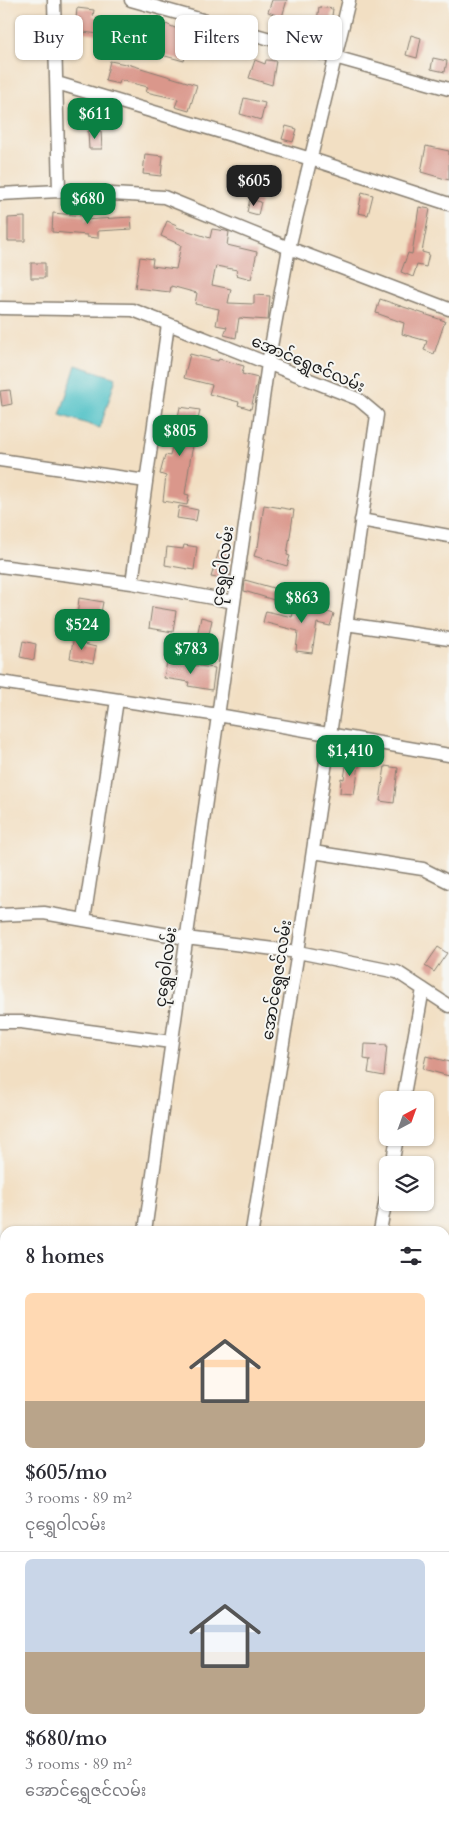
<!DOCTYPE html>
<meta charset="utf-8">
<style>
:root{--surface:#fff;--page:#f7f7f7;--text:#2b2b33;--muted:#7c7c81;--line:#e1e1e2;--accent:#0b8043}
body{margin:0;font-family:Cardo,"Noto Sans Myanmar",serif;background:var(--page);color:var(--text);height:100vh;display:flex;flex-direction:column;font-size:19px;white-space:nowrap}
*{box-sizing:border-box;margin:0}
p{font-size:16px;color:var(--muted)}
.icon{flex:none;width:28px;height:28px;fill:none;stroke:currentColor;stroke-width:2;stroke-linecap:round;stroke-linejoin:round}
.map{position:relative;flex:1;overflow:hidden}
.panel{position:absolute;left:0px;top:1226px;width:450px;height:601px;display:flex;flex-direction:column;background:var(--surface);border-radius:15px 15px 0 0;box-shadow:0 1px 4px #0004}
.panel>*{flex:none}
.hud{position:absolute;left:15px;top:15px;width:420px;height:45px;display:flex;gap:10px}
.needle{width:32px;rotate:41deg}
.tools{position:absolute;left:379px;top:1091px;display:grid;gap:10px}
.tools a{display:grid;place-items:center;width:55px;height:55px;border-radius:8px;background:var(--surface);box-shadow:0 1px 4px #0004;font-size:25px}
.price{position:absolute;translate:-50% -42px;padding:0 11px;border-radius:10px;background:var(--accent);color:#fff;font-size:16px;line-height:32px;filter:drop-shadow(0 1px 2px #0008)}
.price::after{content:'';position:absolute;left:50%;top:30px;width:15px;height:11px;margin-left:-8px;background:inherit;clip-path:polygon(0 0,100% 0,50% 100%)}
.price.on{background:#222;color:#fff}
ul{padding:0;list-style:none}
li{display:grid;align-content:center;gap:10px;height:265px;padding:0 25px}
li+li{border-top:1px solid var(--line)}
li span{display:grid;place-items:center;height:155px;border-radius:8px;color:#555}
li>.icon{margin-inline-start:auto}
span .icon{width:90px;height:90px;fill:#fffc;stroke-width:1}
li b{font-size:21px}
h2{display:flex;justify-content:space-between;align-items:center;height:60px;padding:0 25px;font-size:21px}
.chip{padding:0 18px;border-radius:8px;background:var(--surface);box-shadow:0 1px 4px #0004;font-size:18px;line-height:45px}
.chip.on{background:var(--accent);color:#fff}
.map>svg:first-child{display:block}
.water{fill:#53c2c7;stroke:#386f72}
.building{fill:#da978b}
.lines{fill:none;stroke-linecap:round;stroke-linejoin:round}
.street-casing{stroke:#877e70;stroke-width:15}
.street{stroke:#fff;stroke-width:12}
.labels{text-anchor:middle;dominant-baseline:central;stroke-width:4;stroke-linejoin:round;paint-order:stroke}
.street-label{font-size:16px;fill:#1c1c1c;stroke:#f6f6f2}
</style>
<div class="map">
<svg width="449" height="1827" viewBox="0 0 449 1827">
<rect width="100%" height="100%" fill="#f6f6f2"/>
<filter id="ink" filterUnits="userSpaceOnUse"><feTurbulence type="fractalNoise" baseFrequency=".02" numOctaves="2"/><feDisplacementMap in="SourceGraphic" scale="10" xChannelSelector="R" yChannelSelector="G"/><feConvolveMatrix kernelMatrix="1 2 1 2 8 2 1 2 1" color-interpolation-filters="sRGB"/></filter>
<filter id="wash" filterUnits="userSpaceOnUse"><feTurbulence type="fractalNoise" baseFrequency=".0096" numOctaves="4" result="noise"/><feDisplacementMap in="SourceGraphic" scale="20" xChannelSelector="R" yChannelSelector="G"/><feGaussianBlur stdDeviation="1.12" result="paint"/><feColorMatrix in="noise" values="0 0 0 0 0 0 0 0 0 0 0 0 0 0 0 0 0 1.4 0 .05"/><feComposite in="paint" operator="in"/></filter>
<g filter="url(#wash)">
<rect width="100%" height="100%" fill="#f2dfc3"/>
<path class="water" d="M76,365L116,378L100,428L60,415Z
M0,1624L5,1625V1754H0Z
M445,1641H449V1765H445Z"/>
<g id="blocks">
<path class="building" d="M272,0H287L282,17L268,12Z
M319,7L333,9L329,36L315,34Z
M77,8L94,10L93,16L116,23L117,20L164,30L166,24L191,35L184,61L135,48L134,46L98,36L99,34L75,31Z
M411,35L421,38L417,58L406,55Z
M433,58L447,61L445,72L431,69Z
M255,60L265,64L266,60L276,61L272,85L249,78Z
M110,61L131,65L197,85L189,111L175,107L178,99L146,92L148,87L120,80L119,84L105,81Z
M244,98L265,103L261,120L240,114Z
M286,126L297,129L293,142L282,139Z
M88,131H101L102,149H89Z
M426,146L449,151V180L421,172Z
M145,154L163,156L161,176L143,174Z
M362,192L373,195L368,215L358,213Z
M250,199L261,202L258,215L247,212Z
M419,207L430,209L422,252L429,254L426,267L417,265L413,277L401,272L408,253L412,254Z
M53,213L85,216V220L131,217L132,229L98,231V238L87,237V235L52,232Z
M25,217V241H8V218Z
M167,221L177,225L176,227L210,238L212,229L226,231L229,232L227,245L257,252L251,279L236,275L237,270L216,266L212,285L231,289L228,303L254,304V295L270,296L268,320L239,318L236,338L224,335L227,327L216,325L219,309L195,304L197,293L171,286L170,292L135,288L140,257L153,259L152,266L176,269L181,245L161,236Z
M31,263H45V278H31Z
M380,299L445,321L434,354L424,350L427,341L402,334L404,323L376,313Z
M190,354L218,361L219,359L244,366L242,374L258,378L251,409L238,405L239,402L209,394L212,385L184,378Z
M10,390L12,404L2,406L0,391Z
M180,407L200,410L190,461L185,494L189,495L187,505L163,501L166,476L160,474L165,455L170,456Z
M264,505L294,510L287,555L290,556L287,566L254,556L257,546L258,547Z
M179,506L198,510L196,521L177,518Z
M184,545L197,547L194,570L165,565L167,547L183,549Z
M219,551L231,555L227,569L230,570L229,580L211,577Z
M245,580L277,589L274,600L244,591Z
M79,598L103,602L100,618L88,616V618L77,617Z
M296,603L334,614L330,626L317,623L312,653L296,651L298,631L263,622L266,611L292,617Z
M152,607L176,611L173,632L149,628Z
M201,617L212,620L206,648L195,646Z
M74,636L84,638L83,644L96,647L93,663L70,658Z
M23,641L36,644L34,660L20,657Z
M167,662L215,668L212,690L188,686L189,682L164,678Z
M347,759L360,761L354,794L340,793L341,778L344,779Z
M385,766L398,768L394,803L380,801Z
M438,947L447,953L434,972L425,966Z
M365,1044L387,1045L384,1076L368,1073L370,1060L364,1059Z
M426,1056L449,1062V1076L423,1069Z"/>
</g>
</g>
<g filter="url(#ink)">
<use href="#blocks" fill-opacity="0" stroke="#877e70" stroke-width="1"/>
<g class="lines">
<defs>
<path id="street" d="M54,0L59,191
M131,0L449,89
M57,83L311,159L449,204
M0,194L59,191L164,197L289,248L449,309
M0,308L133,310L358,399L377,415L298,952L252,1231
M0,460L146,481
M361,520L449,536
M0,566L132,583L234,602
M132,583L168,324
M346,624L449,639
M0,682L218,715L449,755
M313,852L423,869L449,882
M0,915L44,913L186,938L298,952L397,972L449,1006
M84,920L117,700
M0,1022H21L171,1042
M403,1100L423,989
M392,1165L397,1138
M145,1231L268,363L289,248L349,0
M380,1231L388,1188
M0,1312L5,1314
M0,1433H5
M445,1495H449"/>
</defs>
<use href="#street" class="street-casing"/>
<use href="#street" class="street"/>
</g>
</g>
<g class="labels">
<g class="street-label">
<text transform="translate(308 364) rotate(23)">အောင်ရွှေဇင်လမ်း</text>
<text transform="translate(223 566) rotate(-82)">ငုရွှေဝါလမ်း</text>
<text transform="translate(166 967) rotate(-82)">ငုရွှေဝါလမ်း</text>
<text transform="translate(277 980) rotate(-81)">အောင်ရွှေဇင်လမ်း</text>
</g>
</g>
</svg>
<div class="tools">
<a><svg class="needle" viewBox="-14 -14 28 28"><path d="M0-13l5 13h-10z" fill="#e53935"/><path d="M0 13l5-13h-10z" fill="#7c7c81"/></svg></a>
<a><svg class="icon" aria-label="layers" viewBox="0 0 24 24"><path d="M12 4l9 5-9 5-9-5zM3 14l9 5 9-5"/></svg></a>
</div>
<b class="price" style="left:95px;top:140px">$611</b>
<b class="price on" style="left:254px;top:207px">$605</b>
<b class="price" style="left:88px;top:225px">$680</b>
<b class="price" style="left:180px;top:457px">$805</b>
<b class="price" style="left:302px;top:624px">$863</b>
<b class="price" style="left:82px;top:651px">$524</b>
<b class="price" style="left:191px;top:675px">$783</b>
<b class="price" style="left:350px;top:777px">$1,410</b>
<div class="hud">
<a class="chip">Buy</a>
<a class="chip on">Rent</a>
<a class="chip">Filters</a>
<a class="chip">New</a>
</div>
<section class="panel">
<h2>8 homes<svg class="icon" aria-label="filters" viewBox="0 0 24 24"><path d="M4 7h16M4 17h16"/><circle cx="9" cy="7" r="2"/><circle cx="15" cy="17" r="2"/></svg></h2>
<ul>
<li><span style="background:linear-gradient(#ffd9b3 70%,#b9a48a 0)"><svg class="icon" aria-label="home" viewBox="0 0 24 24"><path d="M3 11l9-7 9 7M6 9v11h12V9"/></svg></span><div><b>$605/mo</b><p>3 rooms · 89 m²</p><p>ငုရွှေဝါလမ်း</p></div></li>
<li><span style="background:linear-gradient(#c9d6e8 60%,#b9a48a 0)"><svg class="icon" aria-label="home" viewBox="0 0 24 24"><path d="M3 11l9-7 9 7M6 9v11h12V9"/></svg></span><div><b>$680/mo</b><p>3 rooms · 89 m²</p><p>အောင်ရွှေဇင်လမ်း</p></div></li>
</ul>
</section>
</div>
